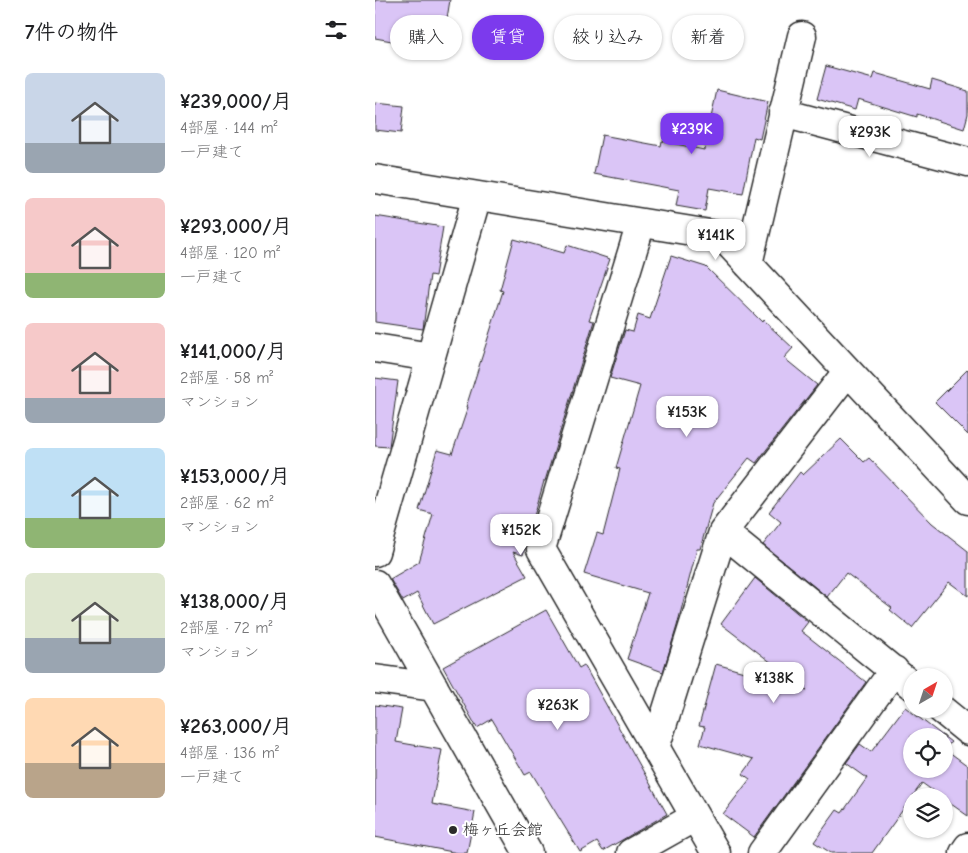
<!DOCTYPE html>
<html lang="ja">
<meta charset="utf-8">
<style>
:root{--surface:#fff;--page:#f6f6f6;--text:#202124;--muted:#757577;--accent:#7c3aed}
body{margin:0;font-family:"Comic Neue","Klee One",sans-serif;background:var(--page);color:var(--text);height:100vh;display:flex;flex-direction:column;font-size:19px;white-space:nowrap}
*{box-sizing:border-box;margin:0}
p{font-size:16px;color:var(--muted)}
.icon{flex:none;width:28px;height:28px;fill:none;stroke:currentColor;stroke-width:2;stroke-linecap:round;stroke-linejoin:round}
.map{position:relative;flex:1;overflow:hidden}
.sheet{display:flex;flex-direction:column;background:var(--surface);width:375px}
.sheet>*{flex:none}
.hud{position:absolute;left:15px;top:15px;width:475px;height:45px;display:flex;gap:10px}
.needle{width:32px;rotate:39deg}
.tools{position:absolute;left:528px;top:668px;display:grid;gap:10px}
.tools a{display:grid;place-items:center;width:50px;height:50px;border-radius:50%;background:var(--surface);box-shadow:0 1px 4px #0004;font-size:25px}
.price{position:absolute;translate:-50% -42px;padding:0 11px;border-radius:10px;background:#fff;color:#222;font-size:16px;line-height:32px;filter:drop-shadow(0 1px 2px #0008)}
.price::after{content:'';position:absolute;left:50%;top:30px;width:15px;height:11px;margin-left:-8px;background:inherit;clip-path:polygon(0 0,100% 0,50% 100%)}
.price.active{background:var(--accent);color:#fff}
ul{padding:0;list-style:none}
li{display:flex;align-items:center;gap:15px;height:125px;padding:0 25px}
li span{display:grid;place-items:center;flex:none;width:140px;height:100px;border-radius:8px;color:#555}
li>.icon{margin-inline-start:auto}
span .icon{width:60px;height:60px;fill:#fffc;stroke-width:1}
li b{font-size:21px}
h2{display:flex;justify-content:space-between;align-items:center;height:60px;padding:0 25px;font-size:21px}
.chip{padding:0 18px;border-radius:22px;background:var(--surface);box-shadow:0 1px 4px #0004;font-size:18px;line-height:45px}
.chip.active{background:var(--accent);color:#fff}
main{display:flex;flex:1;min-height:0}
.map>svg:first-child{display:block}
.building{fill:#dac5f6;stroke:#2b2b2b;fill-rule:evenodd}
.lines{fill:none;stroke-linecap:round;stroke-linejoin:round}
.minor-casing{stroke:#2b2b2b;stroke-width:31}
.minor{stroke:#fff;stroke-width:28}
.poi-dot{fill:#2b2b2b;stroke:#fff;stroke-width:2}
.labels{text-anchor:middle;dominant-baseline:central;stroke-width:4;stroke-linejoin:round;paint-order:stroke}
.poi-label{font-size:16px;fill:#2b2b2b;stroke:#fff;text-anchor:start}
</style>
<main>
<section class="sheet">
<h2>7件の物件<svg class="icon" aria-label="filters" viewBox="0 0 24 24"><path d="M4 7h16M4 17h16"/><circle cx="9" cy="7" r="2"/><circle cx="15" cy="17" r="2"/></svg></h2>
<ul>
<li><span style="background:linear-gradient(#c9d6e8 70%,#9aa5b1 0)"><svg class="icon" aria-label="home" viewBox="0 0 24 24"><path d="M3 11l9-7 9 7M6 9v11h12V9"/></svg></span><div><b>¥239,000/月</b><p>4部屋 · 144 m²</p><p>一戸建て</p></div></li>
<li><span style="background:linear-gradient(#f6c9c9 75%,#8fb573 0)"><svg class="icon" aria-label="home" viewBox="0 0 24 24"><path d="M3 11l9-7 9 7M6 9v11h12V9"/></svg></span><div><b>¥293,000/月</b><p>4部屋 · 120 m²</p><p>一戸建て</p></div></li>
<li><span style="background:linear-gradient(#f6c9c9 75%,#9aa5b1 0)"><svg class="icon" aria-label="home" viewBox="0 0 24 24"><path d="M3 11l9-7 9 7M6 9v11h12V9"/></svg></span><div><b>¥141,000/月</b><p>2部屋 · 58 m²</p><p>マンション</p></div></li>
<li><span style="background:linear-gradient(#bfe0f5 70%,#8fb573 0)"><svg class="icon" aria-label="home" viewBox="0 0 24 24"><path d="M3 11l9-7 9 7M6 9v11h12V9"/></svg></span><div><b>¥153,000/月</b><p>2部屋 · 62 m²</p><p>マンション</p></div></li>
<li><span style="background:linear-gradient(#dfe7d0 65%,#9aa5b1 0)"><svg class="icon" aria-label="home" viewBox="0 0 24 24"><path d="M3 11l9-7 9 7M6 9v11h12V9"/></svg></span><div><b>¥138,000/月</b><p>2部屋 · 72 m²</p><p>マンション</p></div></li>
<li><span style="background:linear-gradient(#ffd9b3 65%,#b9a48a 0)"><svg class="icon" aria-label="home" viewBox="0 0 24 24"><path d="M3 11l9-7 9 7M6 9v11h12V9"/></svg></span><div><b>¥263,000/月</b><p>4部屋 · 136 m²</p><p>一戸建て</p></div></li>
</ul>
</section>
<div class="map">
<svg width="593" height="853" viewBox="0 0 593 853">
<rect width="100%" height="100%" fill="#fff"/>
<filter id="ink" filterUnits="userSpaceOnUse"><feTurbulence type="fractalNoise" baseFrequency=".02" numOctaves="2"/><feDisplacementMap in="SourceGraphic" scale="10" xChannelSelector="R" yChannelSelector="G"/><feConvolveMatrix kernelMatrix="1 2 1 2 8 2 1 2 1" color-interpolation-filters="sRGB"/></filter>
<g filter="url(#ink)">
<path class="building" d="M0,0H75L69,37L58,36L56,48L0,38Z
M451,66L498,79L500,73L555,89L557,80L593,91V114L589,129L542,114V117L483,99L480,110L442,99Z
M342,90L393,102L385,139L379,137L368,194L334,188L330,211L301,206L304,190L219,174L227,135L286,146L287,141L329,150Z
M0,103L29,106L26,133L0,130Z
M0,216L68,227L60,276L55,275L48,329L0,322Z
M139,239L189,253L192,245L235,259L214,320L219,321L170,481H169L148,555L138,552L152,576L58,624L42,593L28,601L15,579L44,562L58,514L44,510L62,450L77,454L93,407H91L128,291L125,290Z
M296,256L331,267L387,322L388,320L418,348L409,358L442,385L381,463L374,458L338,503L325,549H322L302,626L288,672L252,659L273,593L209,574L222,533L228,535L245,469L241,468L265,386L235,378L250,330L258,332L263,315L275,319Z
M593,369V435L560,402Z
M0,378L23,381L14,447L0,446Z
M466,439L489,462L494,458L557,523L593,551V596L574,582L537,628L515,610L517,608L471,573L452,597L388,545L406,522L394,512L425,472L428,475Z
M380,578L433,622L426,631L491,682L379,837L348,814L375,779L368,774L379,759L325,744L330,727L324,726L341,664L432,690L346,624Z
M171,610L204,668L209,665L292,814L228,851L222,842L205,852L156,772L150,775L117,719L102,728L68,667Z
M0,705L27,709L21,742L67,750L57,804L100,812L92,853H83L0,837Z
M530,707L576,742L570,749L593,766V816L569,799V796H565L547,783L497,853H456L439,842L462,810L467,813L492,778L471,763L485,744L496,752ZM536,736H569V769H536Z"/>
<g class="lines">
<defs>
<path id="minor" d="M408,113L593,162
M0,179L347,236L593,500
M266,223L166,549L341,853
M373,264L427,36
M0,348L56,357
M348,532L536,685
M0,552L102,196
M0,584L153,853
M0,679L59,687
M566,709L593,731
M280,748L348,532L472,372
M256,853L320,817
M387,853L519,670
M589,853L593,847"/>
</defs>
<use href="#minor" class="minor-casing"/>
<use href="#minor" class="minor"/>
</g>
</g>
<circle class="poi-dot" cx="78" cy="830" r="5"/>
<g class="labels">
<g class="poi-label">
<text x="88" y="830">梅ヶ丘会館</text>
</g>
</g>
</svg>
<div class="tools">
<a><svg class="needle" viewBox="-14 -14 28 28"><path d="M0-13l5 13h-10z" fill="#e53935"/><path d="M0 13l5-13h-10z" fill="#757577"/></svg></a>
<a><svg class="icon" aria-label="locate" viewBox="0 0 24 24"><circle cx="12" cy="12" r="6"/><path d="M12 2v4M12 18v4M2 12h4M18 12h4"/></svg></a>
<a><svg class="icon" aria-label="layers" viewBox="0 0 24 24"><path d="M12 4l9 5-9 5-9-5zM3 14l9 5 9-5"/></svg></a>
</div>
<b class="price active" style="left:317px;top:155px">¥239K</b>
<b class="price" style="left:495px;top:158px">¥293K</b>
<b class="price" style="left:341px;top:261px">¥141K</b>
<b class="price" style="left:312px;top:438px">¥153K</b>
<b class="price" style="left:146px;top:556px">¥152K</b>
<b class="price" style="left:399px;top:704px">¥138K</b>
<b class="price" style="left:183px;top:731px">¥263K</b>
<div class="hud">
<a class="chip">購入</a>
<a class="chip active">賃貸</a>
<a class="chip">絞り込み</a>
<a class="chip">新着</a>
</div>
</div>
</main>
